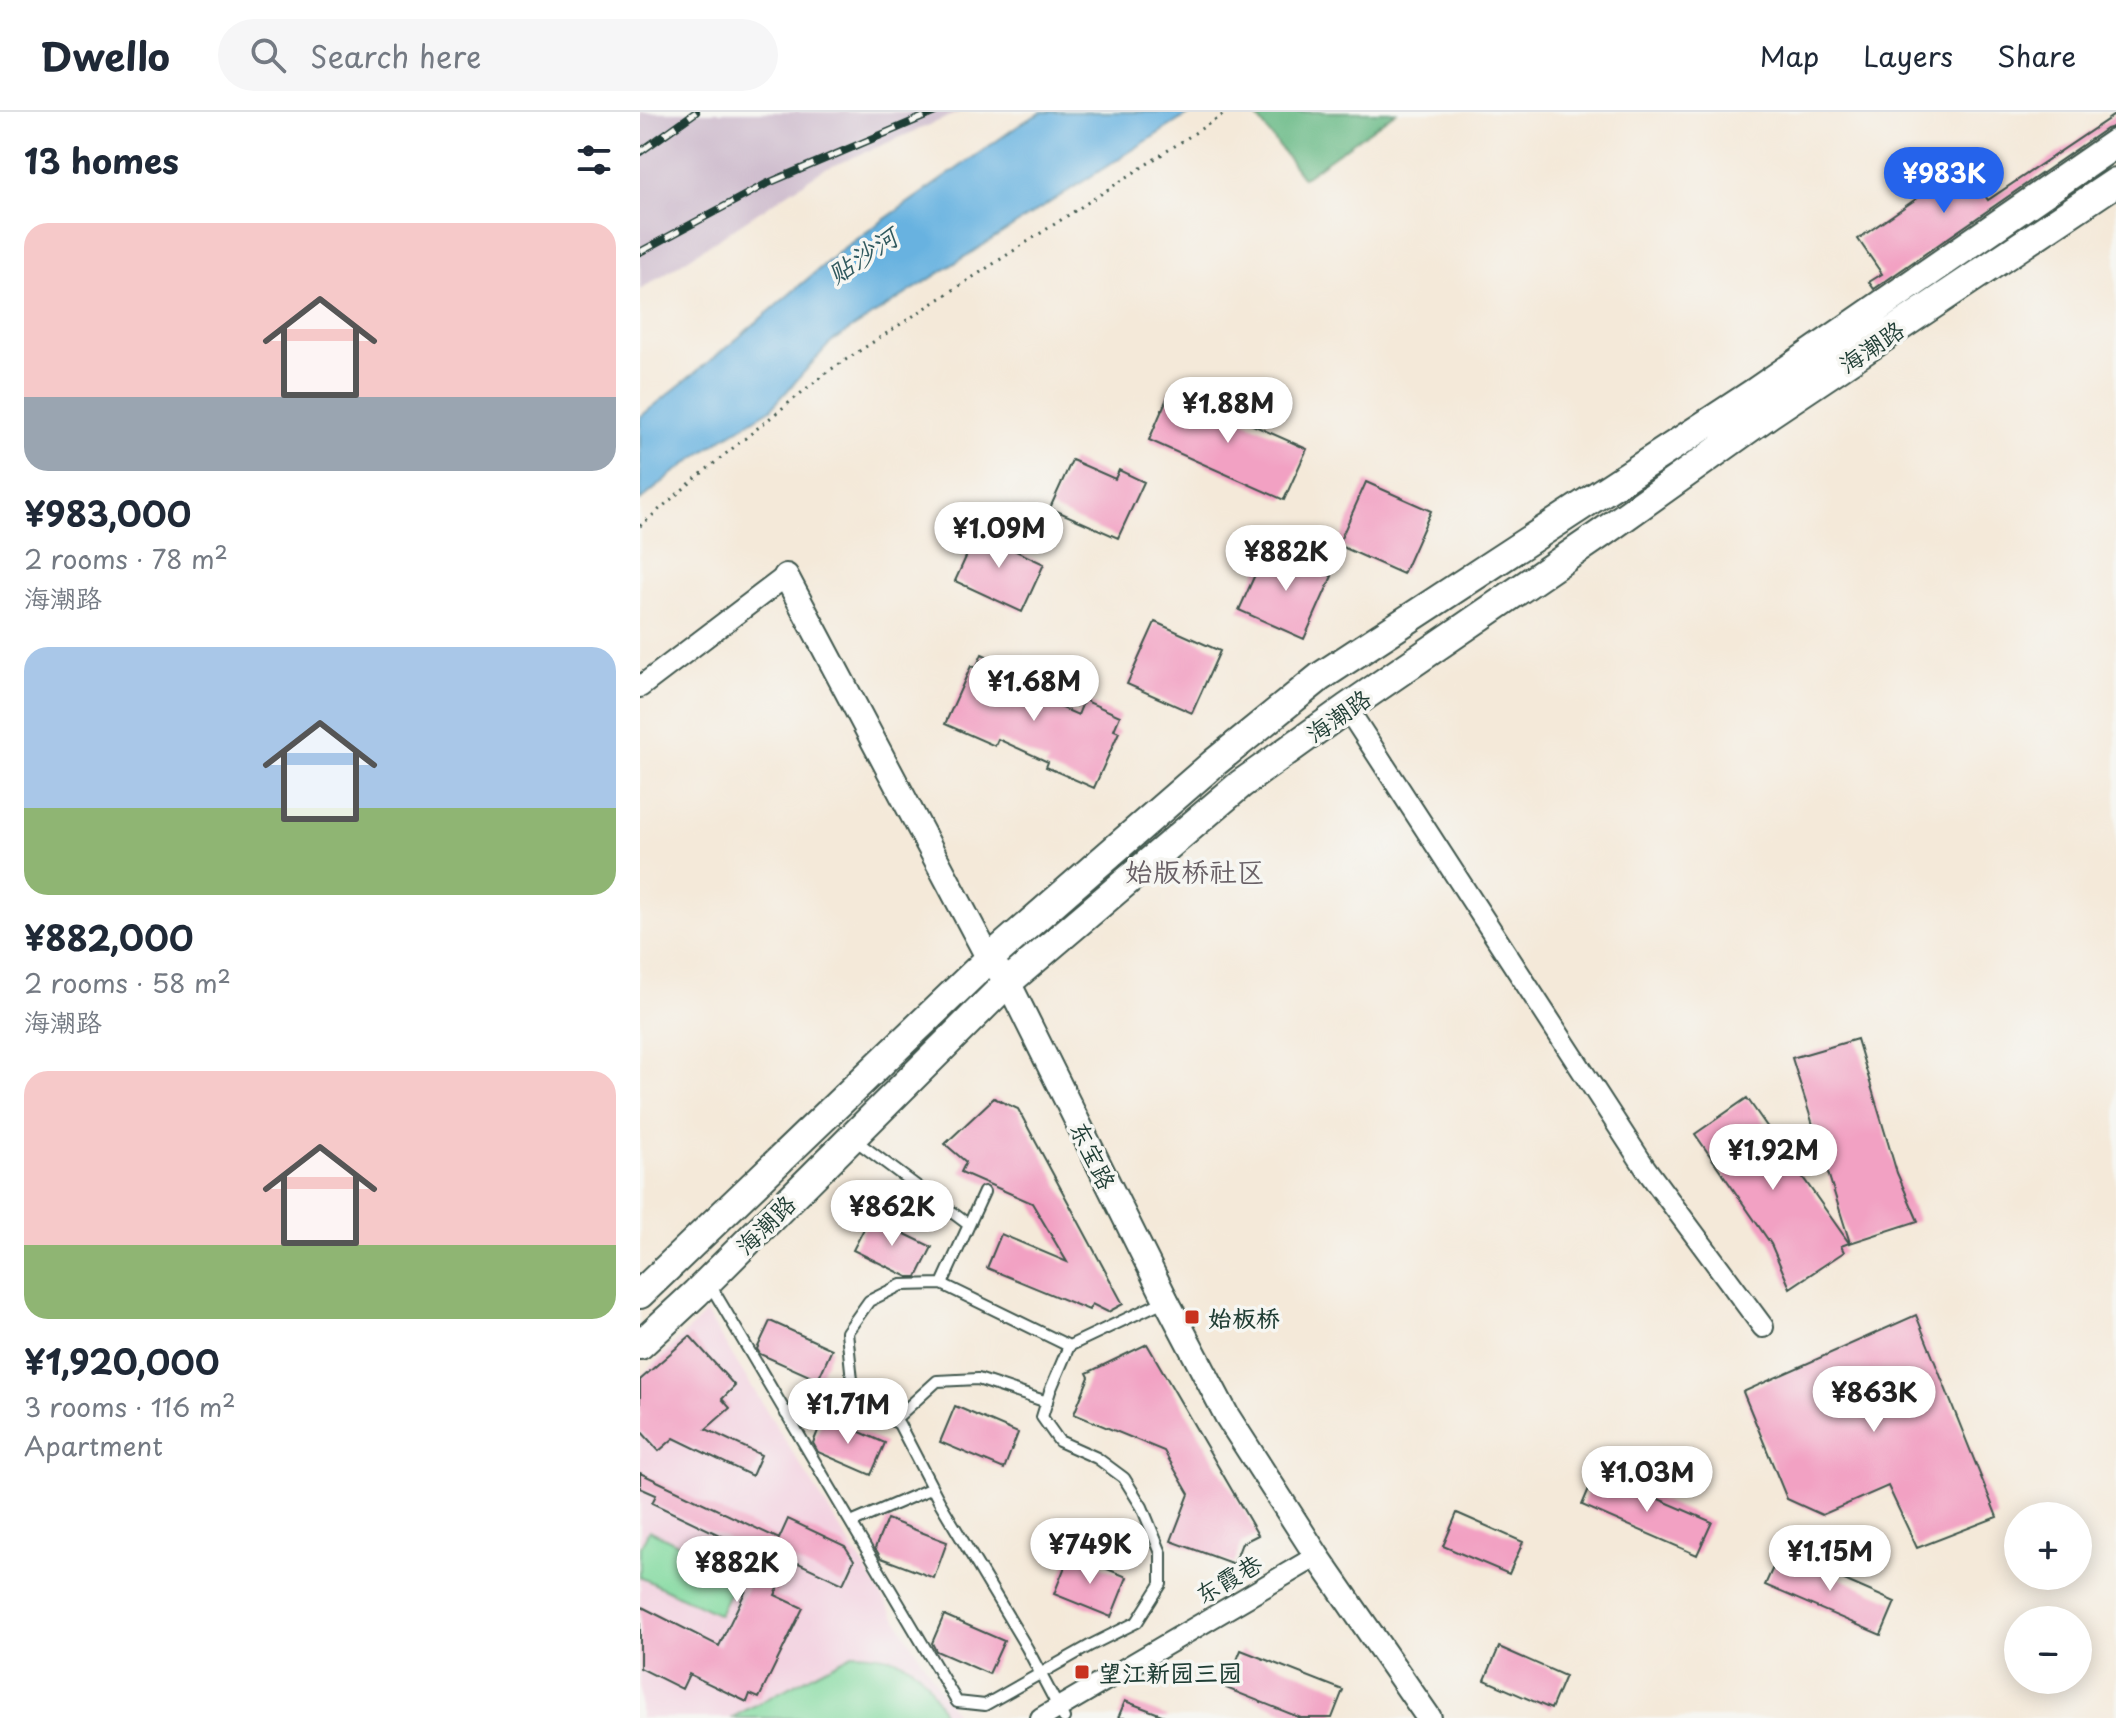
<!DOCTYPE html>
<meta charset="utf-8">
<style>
:root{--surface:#fff;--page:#f6f6f7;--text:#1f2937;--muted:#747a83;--line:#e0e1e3;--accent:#2563eb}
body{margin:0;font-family:"Playpen Sans","LXGW WenKai TC",sans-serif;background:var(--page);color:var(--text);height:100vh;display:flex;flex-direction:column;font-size:30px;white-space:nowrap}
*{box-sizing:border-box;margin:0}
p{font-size:26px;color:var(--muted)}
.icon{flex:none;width:44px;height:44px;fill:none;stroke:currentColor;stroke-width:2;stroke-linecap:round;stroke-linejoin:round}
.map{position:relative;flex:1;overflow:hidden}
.panel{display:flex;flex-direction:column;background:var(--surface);width:640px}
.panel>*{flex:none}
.buttons{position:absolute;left:1364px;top:1390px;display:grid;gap:16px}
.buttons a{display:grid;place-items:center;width:88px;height:88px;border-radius:50%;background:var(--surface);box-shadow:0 4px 20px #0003;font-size:40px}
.price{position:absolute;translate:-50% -68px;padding:0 18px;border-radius:28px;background:#fff;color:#222;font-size:26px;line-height:52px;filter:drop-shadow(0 2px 4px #0008)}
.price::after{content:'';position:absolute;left:50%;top:48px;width:24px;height:18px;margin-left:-12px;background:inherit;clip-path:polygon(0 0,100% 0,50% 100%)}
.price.on{background:var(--accent);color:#fff}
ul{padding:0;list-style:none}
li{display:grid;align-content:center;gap:16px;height:424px;padding:0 24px}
li span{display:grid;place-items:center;height:248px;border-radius:24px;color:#555}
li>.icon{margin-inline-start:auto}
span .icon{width:144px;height:144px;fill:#fffc;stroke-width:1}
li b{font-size:34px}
h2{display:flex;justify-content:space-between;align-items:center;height:96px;padding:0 24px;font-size:34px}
header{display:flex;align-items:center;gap:48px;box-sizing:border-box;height:112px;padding:0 40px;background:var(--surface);border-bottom:2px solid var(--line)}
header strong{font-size:38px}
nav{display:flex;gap:44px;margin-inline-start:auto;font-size:28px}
.search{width:560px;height:72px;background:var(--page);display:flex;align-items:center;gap:20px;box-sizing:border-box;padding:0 28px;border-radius:44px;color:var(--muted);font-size:30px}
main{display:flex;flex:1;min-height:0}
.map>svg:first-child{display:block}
.built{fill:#f3cfdf}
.industrial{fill:#cfbdce}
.green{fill:#80d99e;stroke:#508b69;stroke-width:2}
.forest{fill:#68b985;stroke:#447b5c;stroke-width:2}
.water{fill:#67b2e0;stroke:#43788a;stroke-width:2}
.building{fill:#f2a1c3}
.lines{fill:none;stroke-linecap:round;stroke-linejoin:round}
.service-casing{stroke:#3f574d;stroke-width:14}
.minor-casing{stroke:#3f574d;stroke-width:24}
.tertiary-casing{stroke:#3f574d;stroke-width:28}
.secondary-casing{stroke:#3f574d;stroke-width:32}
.path{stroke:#3f574d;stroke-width:3;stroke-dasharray:2 6;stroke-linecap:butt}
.service{stroke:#fff;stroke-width:10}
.minor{stroke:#fff;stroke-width:20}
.tertiary{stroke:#fff;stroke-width:24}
.secondary{stroke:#fff;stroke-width:28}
.rail-casing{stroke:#1f3d34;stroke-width:8}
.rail{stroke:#f6f6f2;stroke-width:5;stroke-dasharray:15;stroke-linecap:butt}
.poi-dot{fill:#c8321e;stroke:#f6f6f2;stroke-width:3}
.labels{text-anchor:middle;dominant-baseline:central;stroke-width:7;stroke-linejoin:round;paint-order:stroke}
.street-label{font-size:24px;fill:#1f3d34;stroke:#f6f6f2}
.poi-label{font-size:24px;font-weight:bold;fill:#1f3d34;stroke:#f6f6f2;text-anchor:start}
.water-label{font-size:26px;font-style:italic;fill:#315a5f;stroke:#f6f6f2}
.quarter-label{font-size:28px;fill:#696066;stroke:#f6f6f2}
</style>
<header>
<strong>Dwello</strong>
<div class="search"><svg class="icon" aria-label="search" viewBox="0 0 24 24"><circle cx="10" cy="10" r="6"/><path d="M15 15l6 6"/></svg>Search here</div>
<nav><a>Map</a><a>Layers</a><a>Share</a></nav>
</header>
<main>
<section class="panel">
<h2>13 homes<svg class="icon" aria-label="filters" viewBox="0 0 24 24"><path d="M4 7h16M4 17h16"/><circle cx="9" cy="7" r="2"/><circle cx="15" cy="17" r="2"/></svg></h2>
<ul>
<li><span style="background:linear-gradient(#f6c9c9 70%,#9aa5b1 0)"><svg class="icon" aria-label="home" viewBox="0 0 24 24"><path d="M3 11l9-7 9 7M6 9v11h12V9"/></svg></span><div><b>¥983,000</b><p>2 rooms · 78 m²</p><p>海潮路</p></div></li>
<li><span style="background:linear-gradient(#a9c7e8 65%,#8fb573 0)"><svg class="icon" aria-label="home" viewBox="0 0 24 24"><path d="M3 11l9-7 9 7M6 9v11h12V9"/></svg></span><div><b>¥882,000</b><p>2 rooms · 58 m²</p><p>海潮路</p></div></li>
<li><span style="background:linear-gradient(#f6c9c9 70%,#8fb573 0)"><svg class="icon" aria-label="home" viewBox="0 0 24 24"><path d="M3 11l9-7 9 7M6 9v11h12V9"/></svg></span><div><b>¥1,920,000</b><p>3 rooms · 116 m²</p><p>Apartment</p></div></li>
</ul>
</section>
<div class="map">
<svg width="1476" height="1606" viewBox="0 0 1476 1606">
<rect width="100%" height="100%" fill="#f6f6f2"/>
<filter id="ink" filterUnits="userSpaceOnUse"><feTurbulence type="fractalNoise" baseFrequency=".0125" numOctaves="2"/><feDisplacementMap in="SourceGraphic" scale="16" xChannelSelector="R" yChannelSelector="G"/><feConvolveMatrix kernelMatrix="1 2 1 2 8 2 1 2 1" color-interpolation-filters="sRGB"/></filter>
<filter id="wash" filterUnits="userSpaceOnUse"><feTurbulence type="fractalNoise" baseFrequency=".006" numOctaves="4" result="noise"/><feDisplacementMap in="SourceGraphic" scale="32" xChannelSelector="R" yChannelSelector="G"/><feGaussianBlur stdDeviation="1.8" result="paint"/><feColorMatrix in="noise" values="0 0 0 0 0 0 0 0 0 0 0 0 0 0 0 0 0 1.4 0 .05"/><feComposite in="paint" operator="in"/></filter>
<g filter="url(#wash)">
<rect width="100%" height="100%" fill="#f4e9d9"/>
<path class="built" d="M66,1201L318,1606H0V1265Z"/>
<path class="industrial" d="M0,0H320L183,58L0,178Z"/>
<path class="green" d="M9,1418L99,1462L79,1503L0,1465V1437Z
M214,1541C269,1543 284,1556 305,1606H91Z"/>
<path class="forest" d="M613,0H756L663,66Z"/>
<path class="water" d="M402,0H552L191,230L131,297L82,327L31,363L0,389V305L92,231L205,135L385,9Z"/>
<g id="blocks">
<path class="building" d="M1476,2V14L1466,17L1234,177L1229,170L1242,162L1218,127L1324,54L1348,88Z
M531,277L667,337L644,388L509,328Z
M432,348L475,367L479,358L504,370L478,426L410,396Z
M726,370L791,399L763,462L698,433Z
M341,412L367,424L363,433L404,452L382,500L315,469Z
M627,436L692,464L664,527L599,498Z
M515,510L580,539L552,601L487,572Z
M342,542L379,559L372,574L438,603L444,588L480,604L474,618L479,620L454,676L406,655L408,650L358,627L355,634L305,612L331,554L336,556Z
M1217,927L1257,1061L1278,1109L1210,1131L1152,946Z
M354,986L378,997L483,1192L468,1200L452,1192L449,1198L347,1156L361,1122L427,1150L392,1091L321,1060L326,1050L305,1032Z
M1107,986L1209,1131L1201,1134L1204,1140L1150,1176L1131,1132L1055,1022Z
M230,1105L292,1135L277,1165H268L213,1138Z
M1276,1203L1357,1405L1277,1436L1248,1374L1182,1403L1147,1387L1103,1280Z
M130,1209L192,1237L178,1268L120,1242L117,1237Z
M50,1224L95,1274L82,1287L90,1296L66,1317L121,1343L112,1364L34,1326L19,1339L0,1318V1268Z
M507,1232L618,1423L602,1431L594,1452L531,1429L549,1382L524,1339L434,1302L449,1265L447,1261Z
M315,1294L378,1321L364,1357L300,1330Z
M184,1304L245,1331L231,1363L178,1340L173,1331Z
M956,1360L1072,1410L1057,1443L942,1393Z
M0,1361L139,1427L148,1407L205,1434L214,1448L203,1472L152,1448L135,1483L163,1496L119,1586L110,1582L107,1590L49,1562L42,1577L0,1556V1494L79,1534L110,1470L114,1473L128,1446L12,1391L16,1383L0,1376Z
M817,1401L883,1430L869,1462L803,1434Z
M247,1407L307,1430L294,1466L241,1446L235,1436Z
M1140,1440L1255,1490L1241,1523L1125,1473Z
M430,1442L487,1465L471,1505L414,1482Z
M304,1503L364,1529L349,1562L296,1539L292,1531Z
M859,1535L925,1564L911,1597L845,1568Z
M601,1538L703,1578L692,1606H661L586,1576Z
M485,1589L527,1605V1606H478Z"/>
</g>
</g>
<g filter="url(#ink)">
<use href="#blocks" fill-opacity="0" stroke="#3f574d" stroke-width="2"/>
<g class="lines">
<defs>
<path id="service" d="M215,1028L329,1113
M69,1171L317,1590L345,1593L451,1533L497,1510L521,1472V1441L502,1395L484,1366L457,1346L419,1329L402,1305L410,1279L429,1234
M302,1172L344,1080
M146,1302L212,1268
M253,1309L297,1269L338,1267L407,1290
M211,1411L292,1376
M424,1606L387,1536L299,1389L259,1312L232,1295L212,1268L207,1220L229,1189L261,1173L302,1172L429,1234L524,1189"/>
<path id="minor" d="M0,575L146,464
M707,596L1006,1057L1123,1215
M401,1606L677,1444"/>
<path id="tertiary" d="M146,464L349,847L368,870L526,1188L587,1304L677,1444L789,1606"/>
<path id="secondary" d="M0,1182L349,847L574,651L680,565L1114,281L1476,31
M0,1233L56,1181L368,870L601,672L707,596L962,421L1129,302L1476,70"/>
</defs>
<use href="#service" class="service-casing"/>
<use href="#minor" class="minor-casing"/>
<use href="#tertiary" class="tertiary-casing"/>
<use href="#secondary" class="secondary-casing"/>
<path class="path" d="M0,414L56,366L187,260L587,0"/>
<use href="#service" class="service"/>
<use href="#minor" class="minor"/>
<use href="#tertiary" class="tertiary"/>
<use href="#secondary" class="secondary"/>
<defs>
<path id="rail" d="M0,40L56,0
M0,140L126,72L295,0"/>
</defs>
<use href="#rail" class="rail-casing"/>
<use href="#rail" class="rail"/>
</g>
</g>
<g class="poi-dot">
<rect x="544" y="1197" width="16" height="16" rx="4"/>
<rect x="434" y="1552" width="16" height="16" rx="4"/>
</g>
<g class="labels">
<g class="street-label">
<text transform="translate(1231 234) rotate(-34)">海潮路</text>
<text transform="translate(698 603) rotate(-35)">海潮路</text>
<text transform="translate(454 1043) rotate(64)">东宝路</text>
<text transform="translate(125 1112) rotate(-45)">海潮路</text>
<text transform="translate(588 1466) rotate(-30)">东霞巷</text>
</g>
<g class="poi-label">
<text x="568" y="1205">始板桥</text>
<text x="458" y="1560">望江新园三园</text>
</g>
<g class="water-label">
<text transform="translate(222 143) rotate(-34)">贴沙河</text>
</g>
<g class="quarter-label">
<text x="555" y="758">始版桥社区</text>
</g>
</g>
</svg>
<div class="buttons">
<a>+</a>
<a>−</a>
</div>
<b class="price on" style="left:1304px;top:103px">¥983K</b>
<b class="price" style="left:588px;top:333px">¥1.88M</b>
<b class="price" style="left:359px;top:458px">¥1.09M</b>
<b class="price" style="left:646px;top:481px">¥882K</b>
<b class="price" style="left:394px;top:611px">¥1.68M</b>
<b class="price" style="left:1133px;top:1080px">¥1.92M</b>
<b class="price" style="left:252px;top:1136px">¥862K</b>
<b class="price" style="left:1234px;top:1322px">¥863K</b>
<b class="price" style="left:208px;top:1334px">¥1.71M</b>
<b class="price" style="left:1007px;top:1402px">¥1.03M</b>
<b class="price" style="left:450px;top:1474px">¥749K</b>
<b class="price" style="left:1190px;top:1481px">¥1.15M</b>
<b class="price" style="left:97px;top:1492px">¥882K</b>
</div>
</main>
